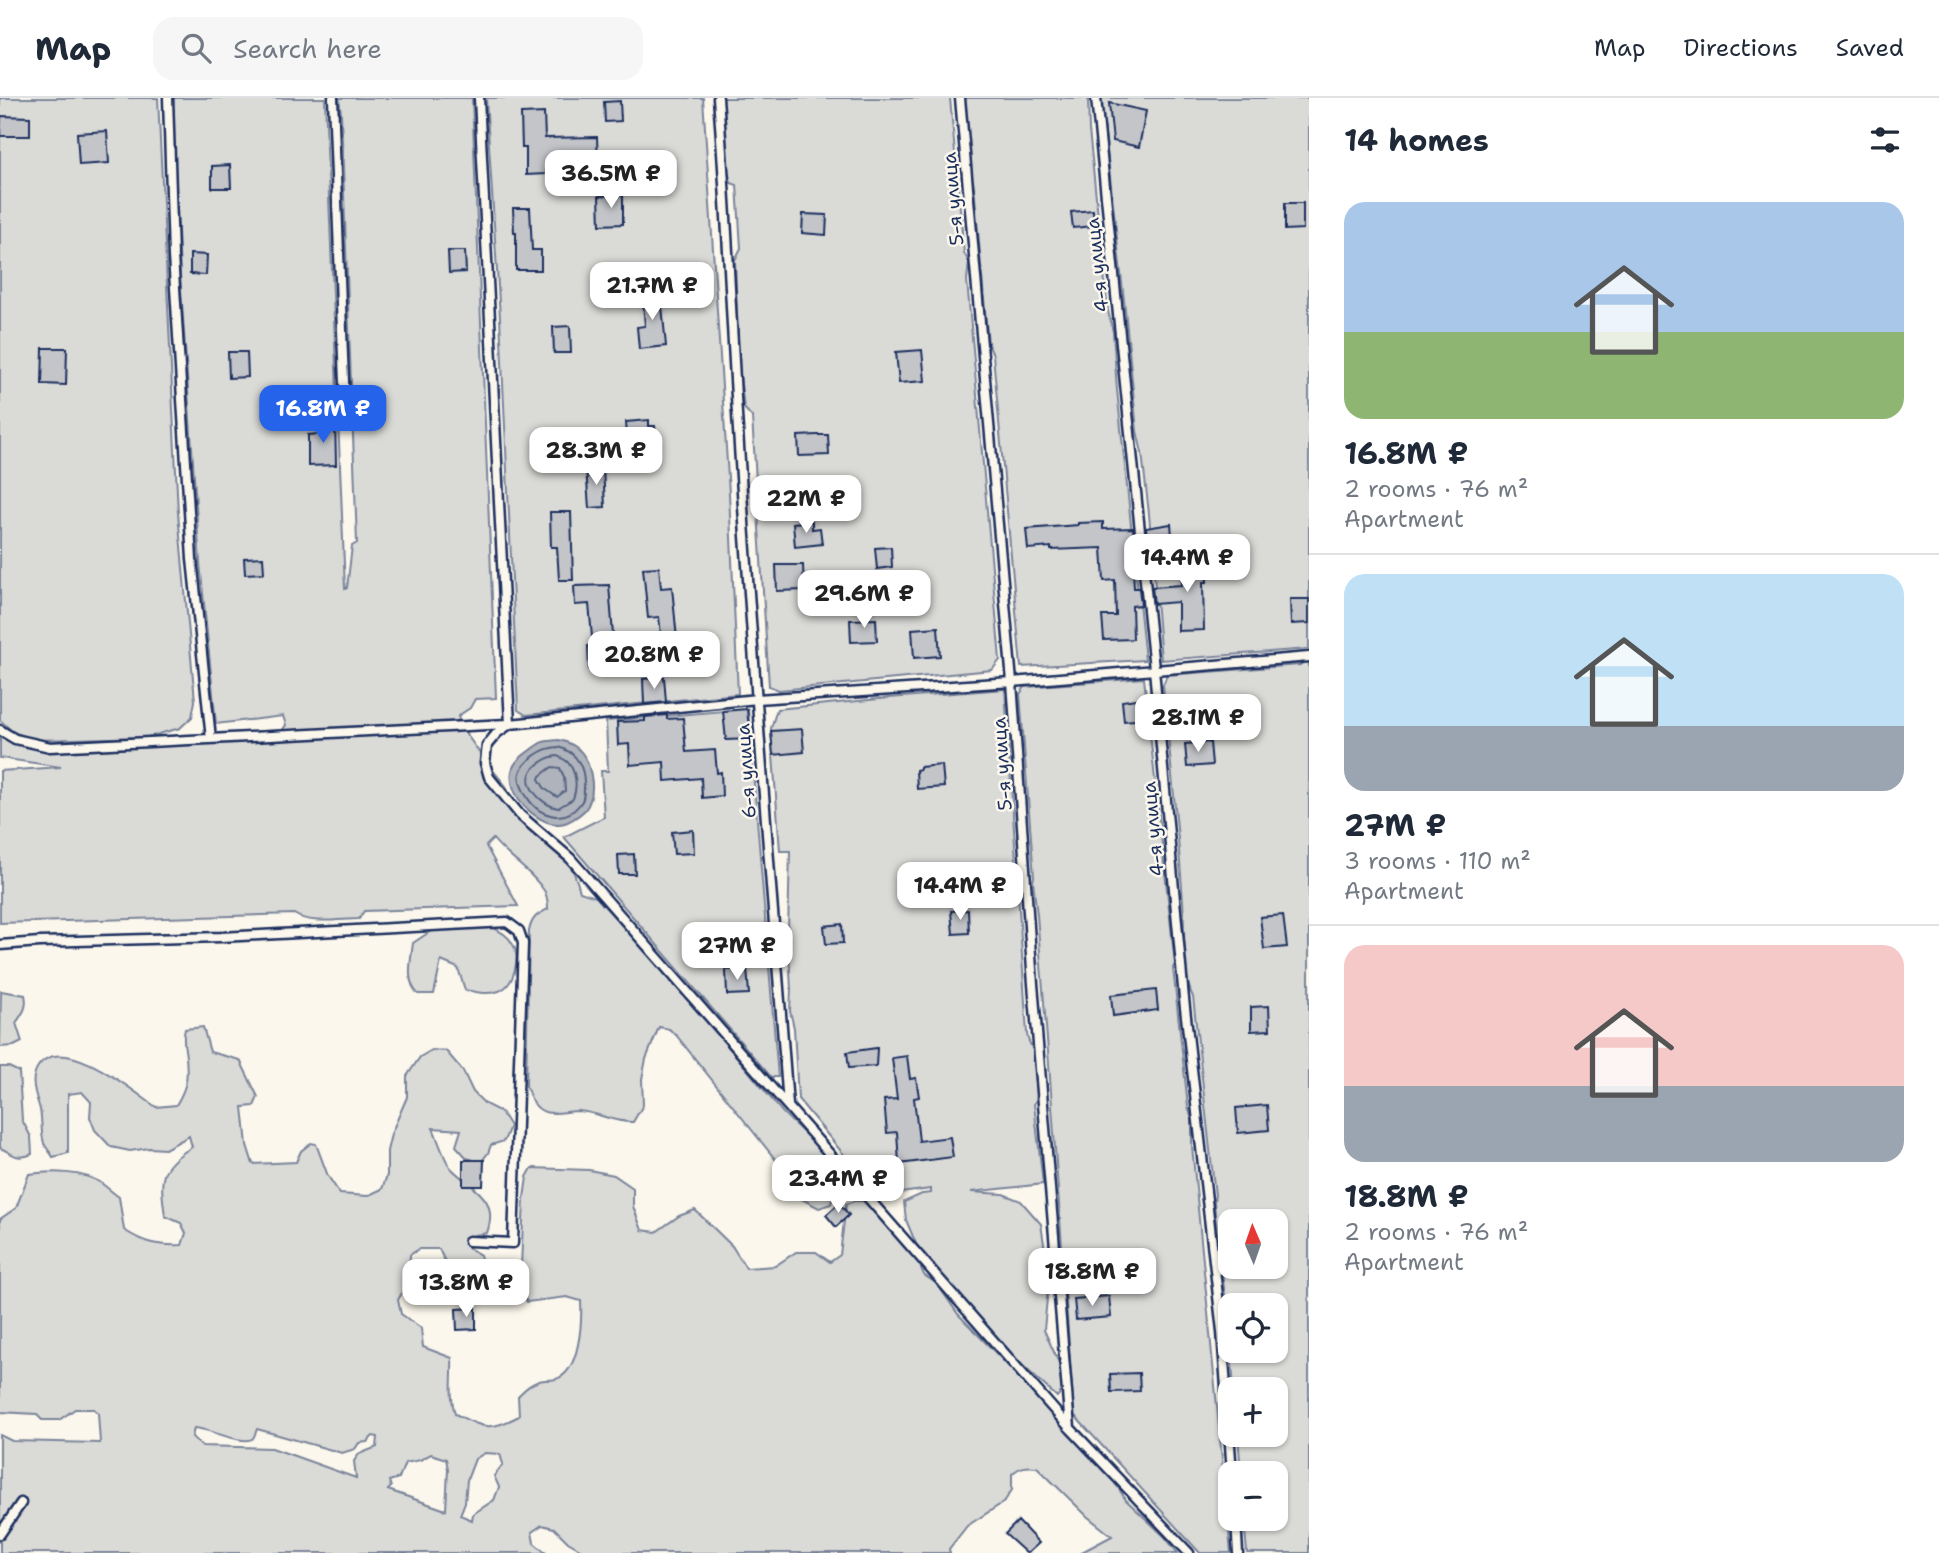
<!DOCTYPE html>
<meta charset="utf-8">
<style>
:root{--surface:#fff;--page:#f6f6f7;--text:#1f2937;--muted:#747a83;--line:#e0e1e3;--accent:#2563eb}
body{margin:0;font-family:"Shantell Sans",sans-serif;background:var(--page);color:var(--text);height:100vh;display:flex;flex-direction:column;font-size:26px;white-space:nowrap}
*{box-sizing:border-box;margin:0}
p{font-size:23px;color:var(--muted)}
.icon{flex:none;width:38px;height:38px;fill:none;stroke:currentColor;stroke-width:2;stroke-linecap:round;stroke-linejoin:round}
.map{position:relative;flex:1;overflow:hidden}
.sheet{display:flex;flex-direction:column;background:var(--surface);width:630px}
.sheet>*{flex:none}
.needle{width:46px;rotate:358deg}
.fabs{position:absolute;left:1218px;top:1111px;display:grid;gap:14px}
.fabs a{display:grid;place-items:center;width:70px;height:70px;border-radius:14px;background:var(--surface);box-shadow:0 2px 5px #0004;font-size:35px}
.price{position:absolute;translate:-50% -60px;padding:0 16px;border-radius:14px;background:#fff;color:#222;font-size:23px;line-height:46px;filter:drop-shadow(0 2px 4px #0008)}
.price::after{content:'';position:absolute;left:50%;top:42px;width:21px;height:16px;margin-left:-10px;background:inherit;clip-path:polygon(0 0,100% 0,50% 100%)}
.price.active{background:var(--accent);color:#fff}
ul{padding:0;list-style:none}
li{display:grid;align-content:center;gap:14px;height:371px;padding:0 35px}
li+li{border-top:2px solid var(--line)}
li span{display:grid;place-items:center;height:217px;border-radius:21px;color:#555}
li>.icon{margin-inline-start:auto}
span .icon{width:126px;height:126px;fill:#fffc;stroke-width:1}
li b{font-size:30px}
h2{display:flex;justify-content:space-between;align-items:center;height:84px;padding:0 35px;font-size:30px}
header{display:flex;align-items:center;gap:42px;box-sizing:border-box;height:98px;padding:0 35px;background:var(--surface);border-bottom:2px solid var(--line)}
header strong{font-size:33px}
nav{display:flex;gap:38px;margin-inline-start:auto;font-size:24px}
.search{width:490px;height:63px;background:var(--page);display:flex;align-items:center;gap:18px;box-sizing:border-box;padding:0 24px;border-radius:21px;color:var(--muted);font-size:26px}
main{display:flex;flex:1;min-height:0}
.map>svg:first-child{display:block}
.green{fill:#dadad7;stroke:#7a849a;stroke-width:2;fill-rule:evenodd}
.water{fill:#afb3bb;stroke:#747e96;stroke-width:2}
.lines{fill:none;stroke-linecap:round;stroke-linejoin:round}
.shore{stroke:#566483;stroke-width:2}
.building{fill:#c3c5c9;stroke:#1b2f5e;stroke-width:2}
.lane-casing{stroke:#1b2f5e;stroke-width:13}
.lane{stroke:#fbf7ec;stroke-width:8}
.labels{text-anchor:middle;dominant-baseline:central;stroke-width:5;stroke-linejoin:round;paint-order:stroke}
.street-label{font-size:19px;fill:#1b2f5e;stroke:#fbf7ec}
</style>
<header>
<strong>Map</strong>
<div class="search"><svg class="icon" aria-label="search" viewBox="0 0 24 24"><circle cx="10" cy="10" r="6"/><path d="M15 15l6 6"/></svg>Search here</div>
<nav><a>Map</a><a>Directions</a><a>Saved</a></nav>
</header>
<main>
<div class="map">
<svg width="1309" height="1455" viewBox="0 0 1309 1455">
<rect width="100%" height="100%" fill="#fbf7ec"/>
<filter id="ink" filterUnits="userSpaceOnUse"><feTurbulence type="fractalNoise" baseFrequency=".0143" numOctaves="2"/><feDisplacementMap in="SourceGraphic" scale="14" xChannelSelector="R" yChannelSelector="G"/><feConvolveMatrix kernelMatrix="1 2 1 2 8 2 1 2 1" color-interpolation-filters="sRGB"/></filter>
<g filter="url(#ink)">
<path class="green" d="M0,0H158L178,415L195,603L192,619L180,630L148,639L36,642L13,634L0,622Z
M172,0H325L345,491L347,490L352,448L357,445L341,15L339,0H472L496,600L475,601L470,610L458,618L460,627L486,664L506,688L516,713L526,729C531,730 537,731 542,733C560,740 576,776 580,794L596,799L690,902L783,1015L815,1046L834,1071L837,1085L831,1106L819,1110L792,1096L778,1081L779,1066L676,937L669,931L659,929L646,961L642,981L643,1007L633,1024C614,1025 597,1014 578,1013C568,1013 555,1017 545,1014C533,1010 530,998 526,988L529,833C532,819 537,817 548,811C548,805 547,799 545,794C532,773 508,760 493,741L486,748L518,808L364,813L359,821C340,821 310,827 294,816L0,825V673L61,669L0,660V637L13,644L47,653L99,652L175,646L235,639L276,641L286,627L283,618L216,626L200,465L180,177Z
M486,0H703L729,395L738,596L526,617L518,612L500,220Z
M719,0H950L964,155L969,164L967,182L1000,562L992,572L779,592L769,588L752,319L744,310L739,270L735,162L741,150L737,87L731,85L726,65Z
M963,0H1088L1089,32L1108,213L1113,234L1117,292L1145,562L1021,569L993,257L988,246L974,88L967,57Z
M1101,0H1309V551L1161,562L1149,416L1142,355L1137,333L1125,211Z
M1305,562H1309V1455H1247L1244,1421H1276V1376L1241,1375L1238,1337H1276V1292L1234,1291L1231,1253H1276V1208H1230V1237C1225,1192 1217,1148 1214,1103L1215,1097L1193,899C1182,879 1185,828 1183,803C1178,731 1170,659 1163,587L1167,577L1300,567ZM1230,1124H1276V1169H1230Z
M1144,580L1175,866L1173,870L1188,1008L1192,1022V1048L1231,1455H1200L1074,1317L1049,966L1037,817L1033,783L1034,779L1020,596L1025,589Z
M1005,591L1027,936C1028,945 1032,948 1035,956C1040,967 1040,997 1034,1006L1043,1086L971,1094L1003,1096L1021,1103L1041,1126L1049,1179L1044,1232L1064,1276V1290L1057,1299L999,1246L916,1146L906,1122L904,1104L922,1096L931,1095V1091L878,1098L798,1001L794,930L790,913L791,892L788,833L790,753H780L771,630L777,611L889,600Z
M748,611L778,979H771L564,739L604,719L601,673H608L606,623Z
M490,828C499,833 507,836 512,845C521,858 515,887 499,893C488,897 476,894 465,892L458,870L441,863L434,896H418C405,883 411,863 413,845L434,831Z
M1,893L25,897C28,909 23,915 16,925L22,944L14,948L0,949Z
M203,929L210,954L240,962L258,999L254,1008L243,1009L247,1047L253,1066L296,1064L301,1053L311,1045L316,1046L328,1078L340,1096L367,1098L382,1091L387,1077V1053L391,1036L407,999V978L420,959L432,952L446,953L463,973L473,994L485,1006L501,1014L510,1028L504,1043L491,1047L488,1055L481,1064L467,1060L456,1048L461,1032L433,1030C437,1039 445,1064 451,1070C471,1091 500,1098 487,1135L475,1137L467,1142L469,1150L480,1157L483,1168L478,1176L461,1178L446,1166L439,1151H419L410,1157L409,1183L398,1202L401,1216L421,1230L423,1249L452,1260C453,1280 449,1297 455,1316C485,1330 488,1334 519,1318L518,1298C526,1290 533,1283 545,1282C548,1282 552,1282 556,1281C580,1274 582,1224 581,1203L567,1199L527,1204L520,1192L524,1100L527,1079L532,1070L589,1072L614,1077L633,1090V1108L642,1132L656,1134L679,1118L695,1112L732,1148L746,1170L775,1168L796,1154H816L830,1164L840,1157L846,1106L854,1103H866L915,1156L924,1177L937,1186L958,1216L1018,1278L1112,1380L1126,1402L1165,1439L1178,1455H1080L1112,1438L1088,1419L1037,1369C1027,1368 1020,1368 1012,1376V1392L1004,1404L967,1428L949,1451L950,1455H587L568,1444L554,1430L542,1427L532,1434L534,1445L546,1455H0V1337L12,1343L100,1345L98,1315L94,1311H75L59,1322H42L36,1316L0,1314V1121L16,1110L29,1076C51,1073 83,1073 101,1085C108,1090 113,1095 119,1099L124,1132C144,1145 157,1148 182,1147L186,1135L181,1125L165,1118C160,1081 158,1069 192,1049L189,1038L165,1051L149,1050L130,1053L111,1049L95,1032L90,1019L91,1004L82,994L68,996V1055L53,1059C51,1055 46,1050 44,1045C40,1034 43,1020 39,1008C35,995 29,980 39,967C64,935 133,993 156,1009L176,1007C187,989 188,980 186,959C185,949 182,941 185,931ZM194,1330C207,1330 242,1347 252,1341C254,1340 256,1334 257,1331L342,1355L355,1351L359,1345L367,1344L373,1338L378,1339L377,1349L359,1356L354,1363L356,1380L272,1350L202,1348L192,1339ZM485,1355L500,1356L503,1366L494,1378L499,1389L494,1402L473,1416L472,1422L460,1417L465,1404L467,1382L475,1361ZM431,1356L446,1361L448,1371L446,1412L388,1392L391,1389L389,1383L399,1380L405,1365L420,1362Z
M0,969H9L19,974L22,1022L31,1039L32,1056C16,1063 13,1055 0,1050Z"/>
<path class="water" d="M559,642C568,644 576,647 582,655C592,669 597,697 585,712C579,718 566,727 557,726C535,725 507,697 512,673C514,664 522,658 529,653C542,643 542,643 559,642Z"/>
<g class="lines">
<path class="shore" d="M558,649C578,654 585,671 584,690C584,696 584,702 580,706C565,726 539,719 527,699C516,681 516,671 534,658C543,652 547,650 558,649Z
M557,658C575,663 579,685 573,701L558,710C540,707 517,682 537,667C544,662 548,659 557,658Z
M552,669L560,670L564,679L565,693L557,699L545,691L539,681L540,678Z"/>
</g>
<path class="building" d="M620,3L621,23L605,24L604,4Z
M1109,5L1146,13L1139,49L1113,43Z
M544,15L545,40L597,39L598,65L546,67V76L526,77V50H522L521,16Z
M1,18L30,19V38H0Z
M107,33L109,65L79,67L77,35Z
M230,67L231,90H212V68Z
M623,97V126L600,127L599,98Z
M1285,105H1303V131L1285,132Z
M513,110H530L532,152H541V172H516V135H514Z
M1093,112L1094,128L1073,130L1071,114Z
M803,116L827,117L826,137L802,135Z
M448,153H465L466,174L449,175Z
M190,156L207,157L206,177L190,176Z
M657,191L658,208H662L666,248L639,251L637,229L645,228L642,192Z
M570,228L571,255H554L553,229Z
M43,250H67L66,287L42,286Z
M922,252L925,283L899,285L896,254Z
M228,254H247L248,279L229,280Z
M318,321H335L336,367L308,368V337L319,336Z
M649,322V328H655L657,352L628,354L626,324Z
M817,337H828L829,357L799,358L798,338Z
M603,369L605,409L589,410L586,370Z
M550,414H571L573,482H559L557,449H551Z
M812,423V431L820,430L822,446L795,449L793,425Z
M1103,424V431L1133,430L1135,452H1132L1134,490H1139L1141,507L1132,508L1133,541L1104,542L1102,518H1116L1115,482L1104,483L1102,450L1051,452V449L1028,451L1026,431L1078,427V425Z
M1171,426L1173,449L1148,451L1146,430Z
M891,449L892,469L877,471L875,450Z
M1205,457L1207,484H1203L1204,532L1178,533V504L1154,506L1152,489L1182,487L1180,459Z
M263,459L264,475L245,476L244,460Z
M776,467H803L804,492L777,493Z
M659,469L661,490L672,489L677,541L692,539L695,570L665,572L659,519L648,520L643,470Z
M609,487L613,537L592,539L589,506L575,507L574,488Z
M1290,501H1309V525L1291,526Z
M876,521L877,543L851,544L850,522Z
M938,529L940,558L914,560L912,531Z
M604,547L605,570L589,571L588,548Z
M664,579L666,604L644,606L643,581Z
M1143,600L1145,621L1124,623L1122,603Z
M747,611L750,641L726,642L723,613Z
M667,617V621L683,620L686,654L715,652L717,675L721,674L722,698L702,700L701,680L665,683L664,664L630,667L629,646L618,647L617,624L645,623V619Z
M802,631L804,654L773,657L771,633Z
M1210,644L1212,667L1187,669L1185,646Z
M942,667L944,689L917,691L916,672L920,671V669Z
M693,732L694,755L674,756L672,734Z
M634,756L635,776H619L618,757Z
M968,812L969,835L953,836L951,813Z
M1283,817L1287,849L1264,851L1260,819Z
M842,826L843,845L826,846L824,828Z
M747,870L749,896L727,897L726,872Z
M1156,892L1158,912L1113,918L1111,897Z
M1269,908L1270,932L1251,933V909Z
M877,950L876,968L849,970L847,954Z
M907,958L910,981L916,980L919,999L914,1000L919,1043L950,1039L953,1059L899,1066L897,1034L887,1035L884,1002L897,1001L892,960Z
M1267,1007L1269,1032L1238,1035L1236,1010Z
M463,1062H484L483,1088H463Z
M839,1105L849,1117L836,1129L826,1117Z
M1109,1198L1111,1219L1076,1222L1074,1201Z
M476,1210V1231L457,1232L456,1211Z
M1139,1275L1140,1293L1111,1294L1110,1276Z
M1018,1423L1039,1445L1028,1455H1026L1005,1436Z"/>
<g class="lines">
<defs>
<path id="lane" d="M168,0L173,158L192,461L211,641
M333,0L345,310
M479,0L510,626L757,601L1012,584L1309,559
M718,0C727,111 731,222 738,332C752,558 771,783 788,1007
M960,0L1012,584L1033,886L1070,1330
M1096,0L1154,571L1184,901L1222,1233L1232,1376
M510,626L497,635L487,647L485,665L489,679L520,717L570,760L1070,1330L1189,1455
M0,632L15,641L50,649L507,626
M0,847L40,844L221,839L507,824L519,833L523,845L513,1145L469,1143
M1236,1421L1238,1455
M0,1436L21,1405"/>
</defs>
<use href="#lane" class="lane-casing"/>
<use href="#lane" class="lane"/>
</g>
</g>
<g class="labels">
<g class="street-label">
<text transform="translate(953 101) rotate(-95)">5-я улица</text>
<text transform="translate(1097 167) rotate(-96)">4-я улица</text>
<text transform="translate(1002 666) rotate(-94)">5-я улица</text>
<text transform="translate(746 673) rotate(-94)">6-я улица</text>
<text transform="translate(1153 731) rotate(-95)">4-я улица</text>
</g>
</g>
</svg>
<div class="fabs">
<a><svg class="needle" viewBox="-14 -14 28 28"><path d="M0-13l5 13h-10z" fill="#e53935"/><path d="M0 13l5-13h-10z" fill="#747a83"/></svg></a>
<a><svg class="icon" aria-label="locate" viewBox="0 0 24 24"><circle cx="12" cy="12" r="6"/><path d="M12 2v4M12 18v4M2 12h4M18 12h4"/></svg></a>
<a>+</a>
<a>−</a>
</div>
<b class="price" style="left:611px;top:112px">36.5M ₽</b>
<b class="price" style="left:652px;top:224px">21.7M ₽</b>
<b class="price active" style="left:323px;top:347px">16.8M ₽</b>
<b class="price" style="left:596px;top:389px">28.3M ₽</b>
<b class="price" style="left:806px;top:437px">22M ₽</b>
<b class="price" style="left:1187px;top:496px">14.4M ₽</b>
<b class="price" style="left:864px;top:532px">29.6M ₽</b>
<b class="price" style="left:654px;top:593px">20.8M ₽</b>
<b class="price" style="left:1198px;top:656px">28.1M ₽</b>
<b class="price" style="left:960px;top:824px">14.4M ₽</b>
<b class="price" style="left:737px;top:884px">27M ₽</b>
<b class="price" style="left:838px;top:1117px">23.4M ₽</b>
<b class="price" style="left:1092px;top:1210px">18.8M ₽</b>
<b class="price" style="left:466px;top:1221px">13.8M ₽</b>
</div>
<section class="sheet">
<h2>14 homes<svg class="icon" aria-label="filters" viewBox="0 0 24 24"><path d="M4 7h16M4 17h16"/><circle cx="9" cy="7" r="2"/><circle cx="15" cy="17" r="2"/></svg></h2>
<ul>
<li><span style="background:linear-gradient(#a9c7e8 60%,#8fb573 0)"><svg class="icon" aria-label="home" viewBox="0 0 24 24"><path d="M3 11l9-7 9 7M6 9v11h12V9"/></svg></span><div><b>16.8M ₽</b><p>2 rooms · 76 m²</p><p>Apartment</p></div></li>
<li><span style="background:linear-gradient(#bfe0f5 70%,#9aa5b1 0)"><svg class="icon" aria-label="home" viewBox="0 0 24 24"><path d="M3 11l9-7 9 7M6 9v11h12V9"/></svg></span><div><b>27M ₽</b><p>3 rooms · 110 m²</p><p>Apartment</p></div></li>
<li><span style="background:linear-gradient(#f6c9c9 65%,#9aa5b1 0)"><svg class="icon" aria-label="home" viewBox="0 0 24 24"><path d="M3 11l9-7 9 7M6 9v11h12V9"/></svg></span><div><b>18.8M ₽</b><p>2 rooms · 76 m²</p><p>Apartment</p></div></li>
</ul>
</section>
</main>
